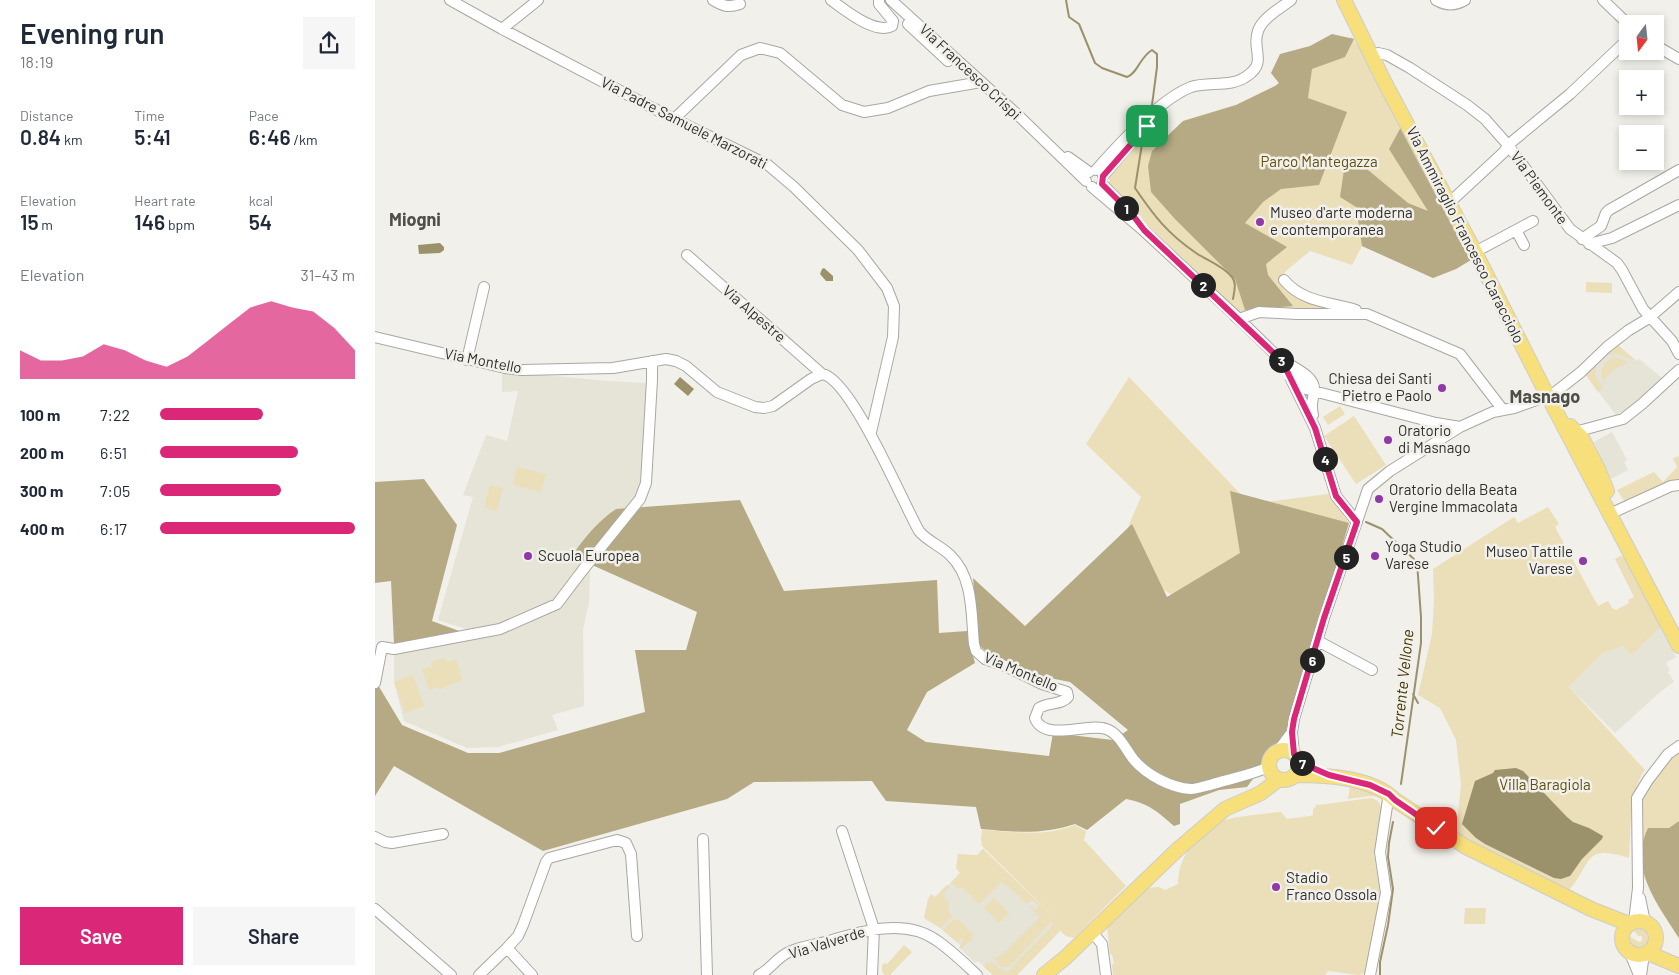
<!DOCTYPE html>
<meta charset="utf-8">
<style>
:root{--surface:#fff;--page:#f6f6f7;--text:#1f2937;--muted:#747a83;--accent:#db2777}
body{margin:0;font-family:Barlow,sans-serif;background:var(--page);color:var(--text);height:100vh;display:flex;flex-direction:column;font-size:19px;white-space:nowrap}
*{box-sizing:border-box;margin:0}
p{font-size:16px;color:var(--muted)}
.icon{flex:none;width:28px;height:28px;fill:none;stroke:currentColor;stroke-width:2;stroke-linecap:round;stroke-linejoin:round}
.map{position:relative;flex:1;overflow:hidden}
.panel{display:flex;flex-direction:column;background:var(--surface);width:375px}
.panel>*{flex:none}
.needle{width:32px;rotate:195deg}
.fabs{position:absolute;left:1244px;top:15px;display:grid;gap:10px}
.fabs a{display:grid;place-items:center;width:45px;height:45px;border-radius:0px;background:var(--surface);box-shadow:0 2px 8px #0003;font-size:25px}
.pin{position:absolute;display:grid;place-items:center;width:42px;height:42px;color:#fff;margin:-21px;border-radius:10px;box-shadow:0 2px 8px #0006}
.km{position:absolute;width:25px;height:25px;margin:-12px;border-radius:50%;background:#222;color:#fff;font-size:14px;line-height:25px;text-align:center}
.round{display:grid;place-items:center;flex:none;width:52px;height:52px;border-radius:0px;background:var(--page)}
.overview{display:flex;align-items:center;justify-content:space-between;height:85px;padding:0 20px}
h1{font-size:28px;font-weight:600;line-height:38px}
.figures{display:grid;grid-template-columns:repeat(3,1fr);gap:8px;height:85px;padding:5px 20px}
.figures div{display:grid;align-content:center}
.figures b{font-size:21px;font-weight:600}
.figures small{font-size:14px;font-weight:400}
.figures p{font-size:14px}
.chart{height:140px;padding:10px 20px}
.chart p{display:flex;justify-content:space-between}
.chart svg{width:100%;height:90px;margin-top:5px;fill:var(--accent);opacity:.7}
.cta{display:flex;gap:10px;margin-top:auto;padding:10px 20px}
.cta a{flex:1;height:58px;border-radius:0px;background:var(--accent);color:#fff;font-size:20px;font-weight:600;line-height:58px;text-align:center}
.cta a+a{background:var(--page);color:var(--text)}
ul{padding:0 20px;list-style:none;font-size:16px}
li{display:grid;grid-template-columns:80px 60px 1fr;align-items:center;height:38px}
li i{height:12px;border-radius:6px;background:var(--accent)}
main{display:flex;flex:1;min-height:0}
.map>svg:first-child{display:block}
</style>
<main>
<section class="panel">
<div class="overview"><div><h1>Evening run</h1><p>18:19</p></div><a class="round"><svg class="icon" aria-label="share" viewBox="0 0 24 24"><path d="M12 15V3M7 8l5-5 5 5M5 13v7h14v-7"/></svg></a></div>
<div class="figures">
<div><p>Distance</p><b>0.84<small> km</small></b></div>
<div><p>Time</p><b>5:41</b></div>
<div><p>Pace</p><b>6:46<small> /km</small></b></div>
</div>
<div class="figures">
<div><p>Elevation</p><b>15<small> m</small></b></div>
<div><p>Heart rate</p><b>146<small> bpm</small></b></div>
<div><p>kcal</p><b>54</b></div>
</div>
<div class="chart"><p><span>Elevation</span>31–43 m</p>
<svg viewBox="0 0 160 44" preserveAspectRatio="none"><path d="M0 44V30L10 35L20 35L30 33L40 27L50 30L60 35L70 38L80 33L90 25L100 17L110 9L120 6L130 9L140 11L150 19L160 30V44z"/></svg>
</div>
<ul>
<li><b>100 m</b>7:22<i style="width:53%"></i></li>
<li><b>200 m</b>6:51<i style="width:71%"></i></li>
<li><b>300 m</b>7:05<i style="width:62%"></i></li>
<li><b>400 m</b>6:17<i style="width:100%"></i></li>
</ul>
<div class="cta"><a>Save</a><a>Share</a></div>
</section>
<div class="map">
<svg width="1304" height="975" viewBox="0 0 1304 975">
<rect width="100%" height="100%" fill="#f2f0ea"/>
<!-- built -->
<path fill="#e6e3d7" d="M1243,345L1261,361L1264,359L1287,378L1260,404L1241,415L1210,374Z
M127,371L232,381L271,383V450L269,487L215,568L214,603L208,629L209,706L177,715L183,730L123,747L92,748L29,721L19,682V649L97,631L63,620L98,497L88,495L111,435L132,441L143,391L127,392Z
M1237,432L1252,460L1249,462L1253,470L1236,479L1219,442Z
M1285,628L1301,657L1291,663L1295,670L1293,672L1299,682L1285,692L1240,733L1194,687L1227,654L1248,646L1256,655Z
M608,849L689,927L642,975H618L603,961L600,963L586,949L585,945L559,923L549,918L551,908Z"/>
<!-- green -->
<path fill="#eadfb8" d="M977,37L981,44L986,46L988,54L998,74L997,75L1097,256L1096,260L1081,269L1058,278L987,246L977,265L935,251L911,271L905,279L906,281L979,312L898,309L863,312L781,235L746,196L735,187L734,180L735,175L773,130L784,143L808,121L861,105L900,86L904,83L896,73L908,58Z
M1211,282L1237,283V293L1211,292Z
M1243,345L1261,361L1243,354L1235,355L1233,353Z
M1241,357L1254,363C1243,366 1234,371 1229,382C1223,370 1229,360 1241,357Z
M1222,363L1220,375L1228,388L1223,392L1210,374Z
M754,377L875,504L953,494L974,523L909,737L803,599L780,584L746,543L766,497L711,444Z
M965,406L970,414L953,425L948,417Z
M979,416L1011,465L981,484L949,436Z
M1304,456V481L1251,504L1242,490L1279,472L1288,482L1302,467L1298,458Z
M142,467L171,474L166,492L138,485Z
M115,485L128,488L122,511L109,507Z
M1173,507L1184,524L1180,527L1223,606L1233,601L1237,608L1241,610L1254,603L1253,600L1259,597L1240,559L1245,556L1250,557L1286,627L1256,655L1248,646L1227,654L1194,687L1270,770C1254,790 1256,833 1254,858C1206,843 1218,865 1193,891L1081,835L1086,784L1081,740L1065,708L1043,695L1057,634L1059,599L1058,569L1139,517L1143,523Z
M70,658L72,662L81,659L87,680L65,689L64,687L54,690L47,669L57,666L56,662Z
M38,675L49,706L30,713L19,682Z
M1304,750V939L1282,904L1267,872L1266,802L1271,788L1295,757Z
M975,787L995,790L1007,797L994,796L973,799Z
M996,798C1003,800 1005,803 1007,809L999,854L1006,899L990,973L984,975L953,971L950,975H738L737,964H739L737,954H735L732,926L771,888L784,887L790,890L803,884C803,857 821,834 845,822C853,817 891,814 903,812H906L912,819L935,816L938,815V810L942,804L944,805Z
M700,825L711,831L709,840L751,886L699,938L691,936L686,932L687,929L642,975H618L608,966L613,962L617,963L630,972H632L679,924L676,922L634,967H626L617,957L618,956L621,959L628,952L629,953L665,917L654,906L655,905L660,910L664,906L657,899L652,904L632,885L630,886L626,882L604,904L587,887L585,889L576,883L585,873L581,868L583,854L602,855L608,849L689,927L607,846L606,839L607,830H609C643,832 668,837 700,825Z
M572,885L574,887L567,895L574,903L573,910L577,917L565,928L549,918L553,899L556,894L560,897Z
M619,898L634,913L624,923L609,908Z
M1090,908H1111L1110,924H1089Z
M578,920H584L598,935L597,939L586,949L584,948L588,940L586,938L582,942L569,931V929Z
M1265,928L1271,930L1275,938L1272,946L1264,949L1258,946L1254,936L1264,942L1267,941V936H1263L1258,930Z
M529,945L537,952L515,975H510L507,972V966L509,963L512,964Z"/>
<!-- forest -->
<path fill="#b5aa84" d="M957,34L979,39L970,57L937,69L933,98L972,112L944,185L906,189L888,202L870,223L912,247L891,264L893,275L918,306L870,310L860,279L800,219L776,192L773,166L777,151L808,121L861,105L900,86L904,83L896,73L905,54L935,46Z
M1026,127L1097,256L1096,260L1081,269L1058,278L987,246L981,207L965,197L971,156L987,165L1033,203L1053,211L1014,149Z
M49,479L82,525L57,621L87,632L19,644L16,581L0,583V482Z
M855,491L974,523L909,737L872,787L844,790L805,804V824L799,826C783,812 773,803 751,799L712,830L700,824C667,835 640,832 606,829L601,807L511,801L497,781L379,782L352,799L168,851L19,766L0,796V680L27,725L93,753H124L270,712L260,650H311L322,612L197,556C209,538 223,521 241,509L365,500L409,591L562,580L564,633L592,631L600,663L552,692L532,730L551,742L674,756L678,733L738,740L753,730L695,682L644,672L616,656L604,645L598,578L650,626L757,524L792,597L865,553Z
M1304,821V938C1283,905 1253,868 1273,828H1294Z"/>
<!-- water -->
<path fill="#9b916b" d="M65,243L69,247V250L65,253L44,254L43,245Z
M449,268L458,276V281H451L445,274L447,269Z
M305,377L319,389L313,396L299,384Z
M1141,768L1148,771L1192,817L1198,822L1214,828L1228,836L1227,839L1207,859L1195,876L1186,879L1179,878L1110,844L1101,838L1087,824L1100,781L1118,773L1120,770Z"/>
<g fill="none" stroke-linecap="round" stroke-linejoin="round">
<!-- stream -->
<path stroke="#9b916b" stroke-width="2" d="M691,0L694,17L704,24L720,63L727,68L752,77C763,73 764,58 777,50L782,54V67L777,105
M767,144L760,188C779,216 793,234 821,253C833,261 847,265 857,277C862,283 859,292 858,299
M856,319L864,326
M991,522L1007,529L1042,562L1046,617V643L1026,784
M1038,694L1043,703
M1005,975V962L1013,925L1018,889L1013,857L1014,843L1018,822"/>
<defs>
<path id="minor" d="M75,0L127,29L299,119L393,165L419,187L483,250L512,288L519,306L518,337L496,432
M338,0C348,6 353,8 365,4
M456,0C470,10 500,35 517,26L518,21L504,4V0
M516,0L645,117L711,181
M1061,0C1071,6 1080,6 1090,0
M1228,0L1253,24
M537,19L533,24L573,61
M127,29L163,0
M1280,45L1304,59
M996,55L1003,53L1012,55L1035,68L1092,105L1110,119L1133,145L1195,229L1242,263L1247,270L1268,309L1297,341L1304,354
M299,119L366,55L385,48L405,53L467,105L489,112L513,108L554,91L606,82
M693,157L714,172
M721,170C743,145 785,99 816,87C834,81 856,88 872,76C893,62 876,49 883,31C887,18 906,8 916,0
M728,176L765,132
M727,184L758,216
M717,187L769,231L864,319L907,361L931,389L1061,423L1085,427
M1074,203L1129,152L1133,145L1195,94L1252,40
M1141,230L1149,245
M1207,239L1226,226L1231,213L1234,210L1304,170
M1214,244L1237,238L1304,205
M1100,252L1158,221
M312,255L447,374C476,378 528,503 544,531C552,541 566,546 575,555C599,578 596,614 599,644L601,651L610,659L630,666L667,684L692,692L693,697C687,705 673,702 664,708L660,718C669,743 714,722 731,729C744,733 751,750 759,760C772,775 796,788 816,789C822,789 829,786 835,785C855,779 875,775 894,767
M909,280C927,302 955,302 981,310
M864,319L884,312L922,314H992L1085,354L1128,410
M0,337L130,368L147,370L238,368L291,359L301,361L311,366L342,392L380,407L389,408L398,406L436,379L447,374
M92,360L109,287
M912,363C922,369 941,378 939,391C938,403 935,402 938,415
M916,379L940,428L961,496L982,522
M1200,432L1248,419L1267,404L1304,370
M1239,512L1296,486L1304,485
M943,641L997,670
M0,683L7,647L19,649L125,629L182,604L207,571L265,499L271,483L277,380V361
M902,752L917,732
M919,754L917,732L919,719L949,618L993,489L1015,471L1085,427L1118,412L1139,408L1178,394L1206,372L1232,347L1254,330L1274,318L1304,292
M467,831L499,929L497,975
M0,837L10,842L17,843L68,834
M328,839L332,975
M1265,898L1270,922
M0,909L76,975
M1259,922L1263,888L1262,798L1273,780L1293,754L1304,746
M717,932L727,944L731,975
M132,948L143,936L148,925L171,862L174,858L242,840L251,843L256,854L262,936
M1254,951L1264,975
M104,975L132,948L157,975
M384,975C395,970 402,957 414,952C427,946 441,945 454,941C487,931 530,918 561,940C576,950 589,963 602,975
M995,975L1011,893L1005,852L1014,793
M1266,975L1269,954"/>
<path id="major" d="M969,0L1009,81L1100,252L1166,383L1304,646
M1195,426L1207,438L1223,469L1232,491
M894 765a15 15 0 1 1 30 0a15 15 0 1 1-30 0Z
M920,775C951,775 997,777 1020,800L1091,847L1216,909L1254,924
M1247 938a17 17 0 1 1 34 0a17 17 0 1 1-34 0Z
M1273,953L1304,966
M669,975L690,958L802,850L850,809L886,793L904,779"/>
</defs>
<!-- minor casing -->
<use href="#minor" stroke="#a9a7a2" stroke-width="12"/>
<!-- major casing -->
<use href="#major" stroke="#cdcdcc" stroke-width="16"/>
<!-- minor -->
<use href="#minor" stroke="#fff" stroke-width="10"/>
<!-- major -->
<use href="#major" stroke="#f7df7b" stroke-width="14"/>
</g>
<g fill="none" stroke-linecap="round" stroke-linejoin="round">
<defs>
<path id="route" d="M772,126L728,176L727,184L757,214L769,230L907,361L940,428L961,496L982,522L949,618L919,719L917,732L919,754L924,762L954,775L995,785L1014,794L1020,800L1061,828"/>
</defs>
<!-- route casing -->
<use href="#route" stroke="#fff" stroke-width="10"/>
<!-- route -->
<use href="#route" stroke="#db2777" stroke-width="6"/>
</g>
<!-- markers -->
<g fill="#8f39a6" stroke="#f2f0ea" stroke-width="2">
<circle cx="885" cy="222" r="5"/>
<circle cx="1067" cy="388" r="5"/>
<circle cx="1013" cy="440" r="5"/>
<circle cx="1004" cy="499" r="5"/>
<circle cx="153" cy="556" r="5"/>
<circle cx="1000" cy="556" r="5"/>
<circle cx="1208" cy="561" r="5"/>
<circle cx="901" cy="887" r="5"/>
</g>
<g text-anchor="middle" stroke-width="5" stroke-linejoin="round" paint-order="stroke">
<!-- street labels -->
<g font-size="15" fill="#2f2e2c" stroke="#f2f0ea">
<text transform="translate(595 72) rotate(43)" y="5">Via Francesco Crispi</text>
<text transform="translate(309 123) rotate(27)" y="5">Via Padre Samuele Marzorati</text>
<text transform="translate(1164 188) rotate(54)" y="5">Via Piemonte</text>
<text transform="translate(1090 235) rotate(63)" y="5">Via Ammiraglio Francesco Caracciolo</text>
<text transform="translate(379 314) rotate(41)" y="5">Via Alpestre</text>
<text transform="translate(108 361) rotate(11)" y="5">Via Montello</text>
<text transform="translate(646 672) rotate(23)" y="5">Via Montello</text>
<text transform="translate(452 943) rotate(-17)" y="5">Via Valverde</text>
</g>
<!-- park labels -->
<g font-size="15" fill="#61500d" stroke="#f2f0ea">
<text x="944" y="167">Parco Mantegazza</text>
<text x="1170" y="790">Villa Baragiola</text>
</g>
<!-- poi labels -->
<g font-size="15" fill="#2f2e2c" stroke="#f2f0ea" text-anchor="start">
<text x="895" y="218">Museo d'arte moderna<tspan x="895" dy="17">e contemporanea</tspan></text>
<text x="1057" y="384" text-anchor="end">Chiesa dei Santi<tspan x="1057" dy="17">Pietro e Paolo</tspan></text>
<text x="1023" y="436">Oratorio<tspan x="1023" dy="17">di Masnago</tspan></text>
<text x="1014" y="495">Oratorio della Beata<tspan x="1014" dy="17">Vergine Immacolata</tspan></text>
<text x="1010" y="552">Yoga Studio<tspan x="1010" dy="17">Varese</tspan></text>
<text x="1198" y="557" text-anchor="end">Museo Tattile<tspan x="1198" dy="17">Varese</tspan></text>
<text x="163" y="561">Scuola Europea</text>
<text x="911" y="883">Stadio<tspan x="911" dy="17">Franco Ossola</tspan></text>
</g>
<!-- water labels -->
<g font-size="16" font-style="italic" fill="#423502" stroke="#f2f0ea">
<text transform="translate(1027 684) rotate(-84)" y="6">Torrente Vellone</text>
</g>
<!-- quarter labels -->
<g font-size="18" font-weight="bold" fill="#504e4a" stroke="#f2f0ea">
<text x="40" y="226">Miogni</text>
<text x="1170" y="403">Masnago</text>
</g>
</g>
</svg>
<div class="fabs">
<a><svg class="needle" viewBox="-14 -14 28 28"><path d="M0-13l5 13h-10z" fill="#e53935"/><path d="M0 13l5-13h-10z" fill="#747a83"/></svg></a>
<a>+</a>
<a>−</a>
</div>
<div class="pin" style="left:772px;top:126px;background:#1e9e55"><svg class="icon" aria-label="arrive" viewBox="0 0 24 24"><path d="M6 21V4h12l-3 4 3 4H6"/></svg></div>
<div class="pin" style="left:1061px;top:828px;background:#d93025"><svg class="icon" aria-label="check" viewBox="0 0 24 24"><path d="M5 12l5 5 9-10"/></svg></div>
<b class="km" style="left:751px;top:208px">1</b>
<b class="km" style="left:828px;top:285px">2</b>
<b class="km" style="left:906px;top:360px">3</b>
<b class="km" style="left:950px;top:459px">4</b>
<b class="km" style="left:971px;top:557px">5</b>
<b class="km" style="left:937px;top:660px">6</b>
<b class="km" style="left:927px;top:763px">7</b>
</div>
</main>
